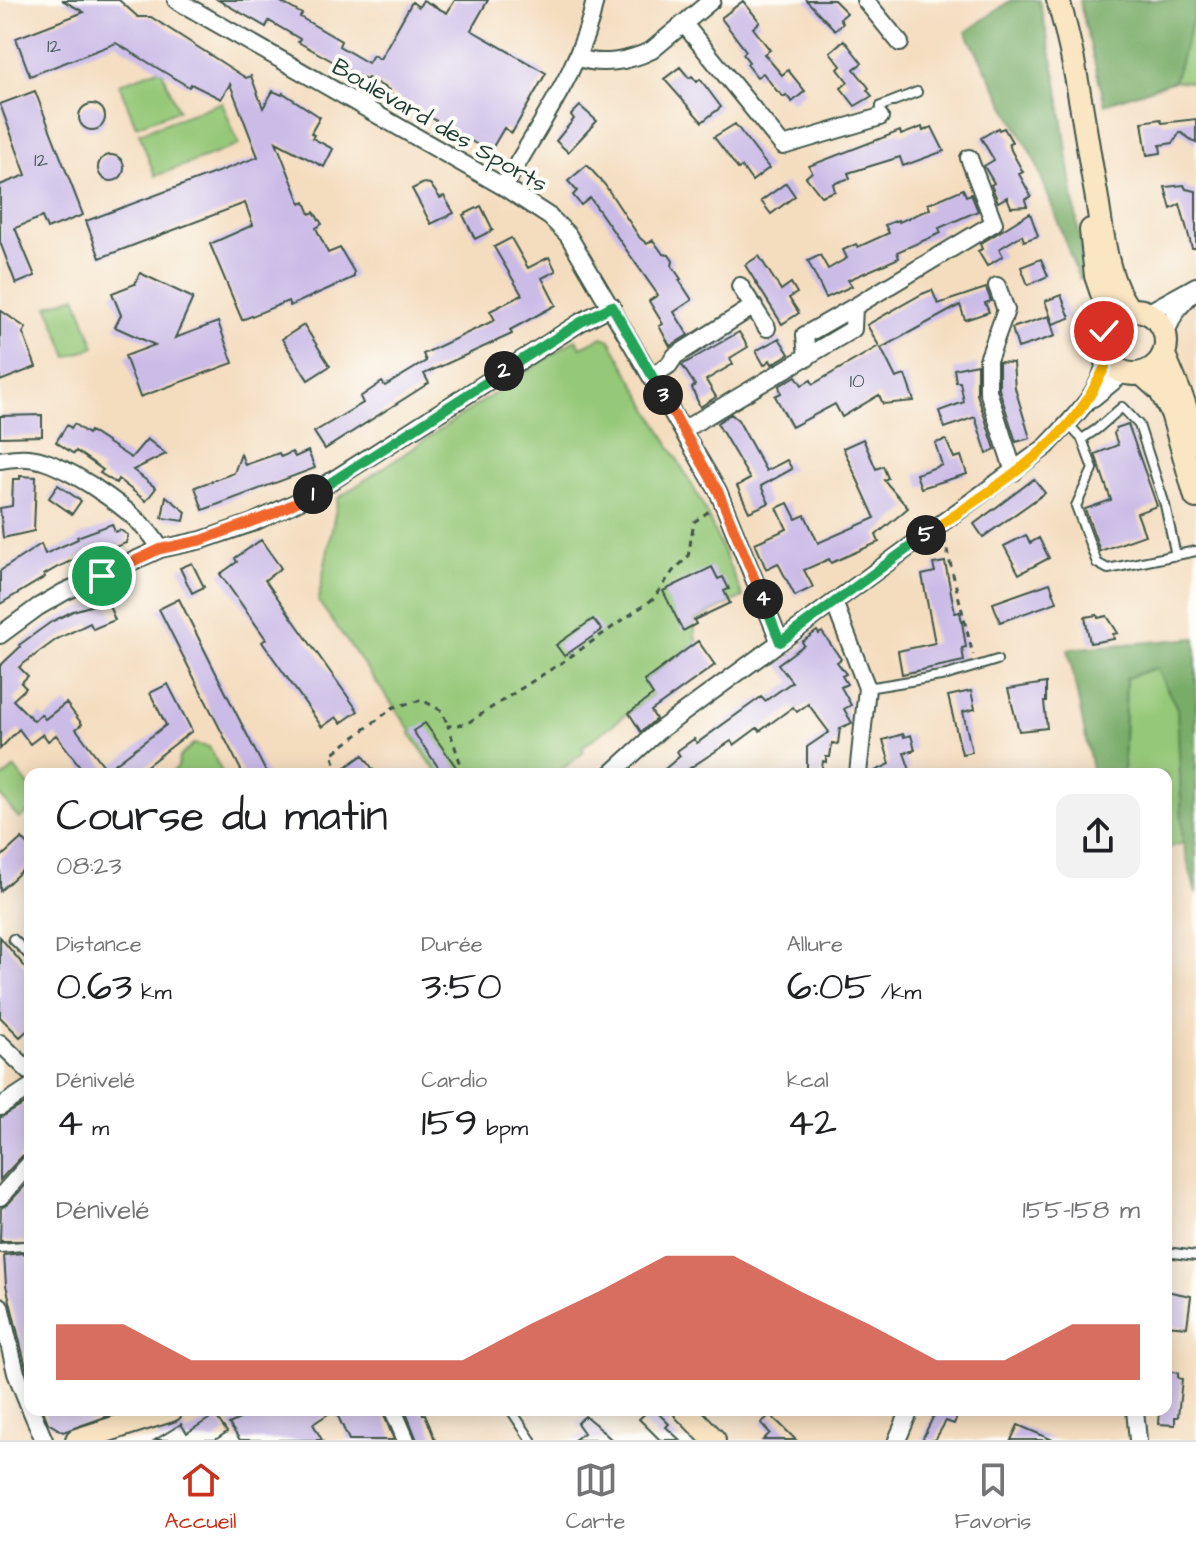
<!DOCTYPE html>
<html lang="fr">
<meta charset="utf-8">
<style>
:root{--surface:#fff;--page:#f2f2f2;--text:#202124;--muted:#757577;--line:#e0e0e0;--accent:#c8321e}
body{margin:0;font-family:"Architects Daughter",sans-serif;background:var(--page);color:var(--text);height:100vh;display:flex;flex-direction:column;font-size:30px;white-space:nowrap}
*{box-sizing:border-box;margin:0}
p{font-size:26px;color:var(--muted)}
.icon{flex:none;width:44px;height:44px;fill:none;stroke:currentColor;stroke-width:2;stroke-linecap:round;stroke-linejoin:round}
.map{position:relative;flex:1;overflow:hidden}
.drawer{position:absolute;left:24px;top:768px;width:1148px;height:648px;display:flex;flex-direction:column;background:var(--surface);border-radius:16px;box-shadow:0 4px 20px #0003}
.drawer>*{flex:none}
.pin{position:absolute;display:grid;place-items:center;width:68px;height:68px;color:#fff;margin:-34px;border:4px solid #fff;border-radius:50%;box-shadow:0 2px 8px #0007}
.km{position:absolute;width:40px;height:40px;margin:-20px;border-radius:50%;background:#222;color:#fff;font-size:22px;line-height:40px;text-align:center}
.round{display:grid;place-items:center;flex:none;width:84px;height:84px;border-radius:16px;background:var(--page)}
.summary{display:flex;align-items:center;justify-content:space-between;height:136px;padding:0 32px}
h1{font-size:44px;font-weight:600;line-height:60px}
.stats{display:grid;grid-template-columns:repeat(3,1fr);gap:12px;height:136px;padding:8px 32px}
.stats div{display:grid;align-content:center}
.stats b{font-size:40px;font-weight:600}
.stats small{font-size:22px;font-weight:400}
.stats p{font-size:22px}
.chart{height:224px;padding:16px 32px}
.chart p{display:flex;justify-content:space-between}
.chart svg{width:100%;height:144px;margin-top:8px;fill:var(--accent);opacity:.7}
.menu{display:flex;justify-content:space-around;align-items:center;height:112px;border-top:2px solid var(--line);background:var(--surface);font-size:22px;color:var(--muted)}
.menu a{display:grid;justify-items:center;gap:4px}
.menu .selected{color:var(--accent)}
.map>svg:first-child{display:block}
</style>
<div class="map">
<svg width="1196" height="1440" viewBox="0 0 1196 1440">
<rect width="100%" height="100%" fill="#fdfcf7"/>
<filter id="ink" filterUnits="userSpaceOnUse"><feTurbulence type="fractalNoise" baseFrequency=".0125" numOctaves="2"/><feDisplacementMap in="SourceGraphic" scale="16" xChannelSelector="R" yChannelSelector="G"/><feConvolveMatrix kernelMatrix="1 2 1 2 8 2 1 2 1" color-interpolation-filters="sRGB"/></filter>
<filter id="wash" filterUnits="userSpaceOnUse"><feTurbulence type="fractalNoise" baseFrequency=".006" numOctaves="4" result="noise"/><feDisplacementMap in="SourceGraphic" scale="32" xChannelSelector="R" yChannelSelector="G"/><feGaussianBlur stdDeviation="1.8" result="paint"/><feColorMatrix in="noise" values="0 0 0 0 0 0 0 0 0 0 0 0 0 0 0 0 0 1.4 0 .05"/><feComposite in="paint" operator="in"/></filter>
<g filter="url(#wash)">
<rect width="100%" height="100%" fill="#f4ddbf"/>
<!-- green -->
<path fill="#95c878" stroke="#5a8256" stroke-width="2" d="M1196,9V82L1174,81Z
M161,68L178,110L136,126L119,84Z
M222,102L239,145L155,176L139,133Z
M76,296L95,347L68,357L48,306Z
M602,337L610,340L702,503L743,597L695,620V637L698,641L644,681L653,695L582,747L584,752L556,774H438L410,733L412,732L318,601L338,498L576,339L581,347Z
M1156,667L1177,708L1183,843L1166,848V774H1123L1126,678Z
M193,744L209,747L223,774H169L178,767L179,758Z
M15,768L30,787V811L19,819L0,795V780Z"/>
<!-- forest -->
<path fill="#78ac68" stroke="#4c744e" stroke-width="2" d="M1011,0H1039L1057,81L1085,278L1079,279L1036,163L966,32Z
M1079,0H1196V9L1174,81L1105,104Z
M1196,638V894L1183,843L1177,708L1156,668L1126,678L1123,774H1093L1068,649Z"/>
<g id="blocks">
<!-- building -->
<path fill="#cabbe7" d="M62,0H119L138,17H151L246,78L251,76L263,108L273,91L282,95L283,93L320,117L311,133L314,135L312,138L333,149L324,167L276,142L301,204L305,202L310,214L314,212L322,224L316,228L328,253L340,248L354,272V277L290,306L288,301L242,320L210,244L253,225L245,203L100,258L86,221L258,157L230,84L221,99L191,84L189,87L116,43L30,76L16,38L84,12Z
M218,0H277L302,14L300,17L341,41L339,46L368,63L373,55L380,59L412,2L419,7L423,0L447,13L455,0H488L471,30L546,73L512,133L504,128L490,152L387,92L389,90L368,78L366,80L298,42L300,39L269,21L266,27Z
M806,0H834L847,13L840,19L843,23L835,30Z
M743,1L760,22L753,28L770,50L764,54L782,75L788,70L805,91L792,102L786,95L784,97L777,91L763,73L757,77L747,64L749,62L743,54L746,51L721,18Z
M844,40L862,63L854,69L869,88L867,90L872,96L855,106L841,88L848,82L838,69L841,66L830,52Z
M680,67L689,78L692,76L697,82L700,79L721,107L702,122L664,79Z
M35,91L83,215L47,229L42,217L15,228L35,276L16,284L0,242V185L26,175L0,104Z
M79 117a13 13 0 1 1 26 0a13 13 0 1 1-26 0Z
M580,106L597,121L568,152L556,141L574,119L571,115Z
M1160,119L1162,123L1196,119V143L1180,132L1173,143L1160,145L1161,153L1147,155L1142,122Z
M735,124L769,168L752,181L742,167L738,169L714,137Z
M922,127L923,131L932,127L944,151L903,166L900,157L848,173L850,178L833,184L835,191L821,196L806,177L812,172L809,166L900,131L901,135Z
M998,128L999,130L1004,128L1012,142L1009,143L1011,150L1023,172L1019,174L1031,196L1025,200L1027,206L1011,207L1007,197L998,202L991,185L994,183L984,166L994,160L981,138Z
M98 168a13 13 0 1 1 26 0a13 13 0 1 1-26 0Z
M587,165L605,185L640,238L647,244L653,240L663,254L669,255L673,261L672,266L681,279L679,280L692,300L674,312L688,335L670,346L659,326L663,324L649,301L658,295L590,198L581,205L573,195L577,191L568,181Z
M424,183L430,184L440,198L444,196L454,213L431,224L412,189Z
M786,183L795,196L771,214L761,201Z
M1184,185L1186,189L1196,191V248H1192L1180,204L1171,209L1165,187Z
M963,189L966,196L971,194L978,211L939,228L941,233L897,252L899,258L848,280L852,286L826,298L808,261L820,255L828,269L847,258L843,250L856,244L858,247L889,233L885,225L898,220L899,222L930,209L928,204Z
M481,206L493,230L475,239L463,215Z
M1030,213L1038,236L1024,241L1022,235L999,249L1003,256L987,266L978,251L982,249L980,244Z
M511,238L528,268L549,257L556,271L542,278L556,305L510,330L512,334L424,374L429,383L325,449L314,432L363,403L360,397L382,382L385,386L426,361L423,354L495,320L490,311L522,295L494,247Z
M759,256L781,290L791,283L797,293L789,298L799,313L782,324L745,265Z
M1041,259L1048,276L1028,285L1021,267Z
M140,273L193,298L175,338L218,322L233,363L140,397L125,356L155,345L115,327L121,315L112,293L135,284Z
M986,288L991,301L985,303L989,312L965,320L960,305L881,348L896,378L905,375L914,401L883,404L879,395L842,417L835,404L792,427L775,396L781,393L779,386L796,376L802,385L811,380L813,384L879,346L867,325L922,294L932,290L938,304Z
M1061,295L1070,318L1053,324L1045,301Z
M0,310L26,328L23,333L36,367L0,381Z
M1049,316L1055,336L1018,348L1012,328Z
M304,325L330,366L308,380L282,339Z
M739,332L748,347L730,358L733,364L706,380L716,397L700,407L692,388L695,385L682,365Z
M779,338L789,354L772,364L770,360L764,365L756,351Z
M999,362L1013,363L1015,388L1030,438L1016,442L999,389Z
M977,364V394L995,449L987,454L975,417L945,428L939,411L964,402L960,382H956L954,369Z
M731,414L738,420L766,471L787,460L792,469L761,486L769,503L749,512L737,486L750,479L717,423Z
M42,415V436L0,437V416Z
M74,424L88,434L90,431L131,458L147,439L166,454L133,470L156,488L146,501L118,479L116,483L100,473L103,470L76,451L74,454L56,442L67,425L71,428Z
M1128,424L1157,506L1137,513L1145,535L1100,551L1085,509L1111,500L1095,454L1118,445L1114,434L1116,428Z
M863,439L876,469L883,466L888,478L884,480L908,508L876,535L879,542L831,563L829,559L804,570L813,587L795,596L778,563L766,569L755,543L787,529L777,508L788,503L796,519L805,515L818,543L875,518L843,448Z
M946,440L954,458L961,456L967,474L921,488L916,474L942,465L935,443Z
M308,451L315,468L203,510L195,487L234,473L241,454L245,465L279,453L281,457L292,452L295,457Z
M20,476L36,477L34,531L3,538L0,508L12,506L13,479H20Z
M1034,479L1045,493L983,537L974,524Z
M58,485L81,501L72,514L49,498Z
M166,496L186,512L184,521L162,518Z
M112,524L115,532L120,530L128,535L126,543L85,558L84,555L56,568L44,575L45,577L0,604V571L41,544L45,554L78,539L77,537Z
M1026,535L1030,543L1039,538L1049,558L1019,574L1004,546Z
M261,540L281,568L265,580L358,711L341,723L336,717L322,727L262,642L266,639L220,574L237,562L235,558Z
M945,562L955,613L960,612L962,622L966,647L962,648L964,661L902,674L898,651L935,643L922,575L935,572L933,564Z
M192,563L204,587L192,593L180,568Z
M712,567L718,579L723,577L729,589L724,591L730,603L694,620L696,624L683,631L663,591Z
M1050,583L1057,602L1000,622L993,603Z
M179,599L234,709L267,774H243L159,609Z
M107,601L115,620L93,629L90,623L57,639L19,667L28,676L21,683L26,688L13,700L34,721L41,714L45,719L66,703L82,724L76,729L107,770L166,725L150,693L168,684L192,731L136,774H86L56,735L48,741L43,734L30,744L19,729L0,749V666L20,647L19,645L51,622L73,611Z
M1097,615L1098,618L1107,616L1118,633L1113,634L1114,639L1090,643L1085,617Z
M593,619L602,630L564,656L556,645Z
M817,631L819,634L822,632L841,659L837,662L846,674L842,676L847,684L841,687L851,705L844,709L852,723L840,728L838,744L832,743L830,757H826V762L823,761L821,774H807V747L829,732L808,704L797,712L793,707L760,731L757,728L734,745L731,741L681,774H659L680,756L677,751L694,739L697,743L761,697L765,701L792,682L778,664L804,645L802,642Z
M698,641L715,665L651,711L656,719L641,732L629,713L653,695L644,681Z
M1046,683V702H1044L1047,728L1019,731L1008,689Z
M971,691L975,709L963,712L972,752L962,754L948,696Z
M425,723L461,774H443L413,731Z
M903,734L904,737L911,735L915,750L904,753L910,770L906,772V774H869L890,764L883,740Z
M363,755L376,774H351L346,767Z
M22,838L30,847V863L0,891V858Z
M0,937L30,973V1028L20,1037L0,1017Z
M25,1104L30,1111V1152L22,1156L0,1180V1118Z
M30,1180V1241H0L1,1208L8,1204Z
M22,1253L30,1255V1371H27L6,1285L4,1255Z
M1166,1291L1191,1296L1187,1327L1166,1325Z
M1166,1371L1178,1373V1378L1182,1379L1178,1417H1175V1425L1159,1424L1160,1410H1166Z
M43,1410H122V1411L63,1432L48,1423Z
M258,1410H334L313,1424L322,1440H240L229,1424Z
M335,1410H382L394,1440H349Z
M405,1410H422L423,1415L425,1414L435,1440H417Z
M649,1410H655L669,1424L666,1427L680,1440H660L639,1419Z
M922,1410H960L954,1424L946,1421L935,1440H922L934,1415Z
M215,1415L227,1432L215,1440H155L181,1424L187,1433Z
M770,1415L779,1423L796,1440H763L770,1433L761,1423Z
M585,1416L595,1424L612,1440H574L584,1433L577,1423Z
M1018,1425L1053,1440H1011Z"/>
</g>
</g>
<g filter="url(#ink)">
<use href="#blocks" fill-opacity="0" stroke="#3f5549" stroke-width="2"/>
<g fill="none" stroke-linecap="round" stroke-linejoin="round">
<defs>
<path id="lane" d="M880,117L881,106L917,92
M1068,424L1082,439L1093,469L1076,506L1097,563L1108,569L1196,551
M1082,439L1097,429L1122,407L1139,425L1165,505L1176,556
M867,688L947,675L997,660
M13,939L30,956
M0,1248L23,1246L30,1248
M1166,1252L1196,1256
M511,1410L531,1440"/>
<path id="street" d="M176,0L504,187L550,217L568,235L718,491L780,642
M865,0L900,43
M684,24L783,146L880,117
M577,57C600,67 630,61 652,50L712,0
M504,187C537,127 582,68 595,0
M740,286L767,328
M997,286L1006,310L988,360V391L1014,472
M1147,313L1196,286
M1165,334L1176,311L1193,292
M807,358L805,335L854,307
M652,376L669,365L675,356L754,306
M1093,398L1125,372
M683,430L853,329L854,307L994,223L969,158
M0,460C15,458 28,456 43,461C76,471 146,518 160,549
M834,602L867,688L858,774
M0,635L38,607L64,592L160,549L202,540L252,523L305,498L581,322L612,306
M611,774L657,732L1047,446C1070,420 1102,394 1106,357
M0,1043L30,1072
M0,1107L29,1088
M0,1197L30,1163
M0,1306L16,1373L30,1408
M31,1410L44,1440
M393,1410L406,1440
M1135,1410L1138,1440
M897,1440L910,1410"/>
<path id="secondary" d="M1058,0C1077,63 1084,129 1096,193C1102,228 1106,283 1130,310
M1091,230L1096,276L1111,320
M1102 342a32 32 0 1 1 64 0a32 32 0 1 1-64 0Z
M1164,355L1184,403L1196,442
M1141,373L1160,390L1172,413L1196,497
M685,1410L714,1440
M77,1440L171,1410"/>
</defs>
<!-- lane casing -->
<use href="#lane" stroke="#3f5549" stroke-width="12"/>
<!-- street casing -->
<use href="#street" stroke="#3f5549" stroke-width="20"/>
<!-- secondary casing -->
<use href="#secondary" stroke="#3f5549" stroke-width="26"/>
<!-- path -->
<path stroke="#3f5549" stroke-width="3" stroke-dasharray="6 6" stroke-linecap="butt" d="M944,538L973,655
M339,774L332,754L394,707L422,700L442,711L448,726
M464,774L448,726L466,724L564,661L653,599L673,571L688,557L694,522L709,511"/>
<!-- lane -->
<use href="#lane" stroke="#fff" stroke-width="8"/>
<!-- street -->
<use href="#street" stroke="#fff" stroke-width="16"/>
<!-- secondary -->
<use href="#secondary" stroke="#fbe6c4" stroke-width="22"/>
</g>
</g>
<g fill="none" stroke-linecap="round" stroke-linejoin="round" filter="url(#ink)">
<defs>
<path id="split-1" d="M102,576L160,549L202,540L273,514L313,494"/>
<path id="split-2" d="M313,494L504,371"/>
<path id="split-3" d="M504,371L581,322L612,306L663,395"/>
<path id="split-4" d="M663,395L718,491L763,599"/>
<path id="split-5" d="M763,599L780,642L926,535"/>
<path id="split-6" d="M926,535C982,495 1063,449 1095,386"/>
<path id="split-7" d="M1095,386L1105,367L1104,331"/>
</defs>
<!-- split-1 casing -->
<use href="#split-1" stroke="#fff" stroke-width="16"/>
<!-- split-2 casing -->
<use href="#split-2" stroke="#fff" stroke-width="16"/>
<!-- split-3 casing -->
<use href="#split-3" stroke="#fff" stroke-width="16"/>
<!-- split-4 casing -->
<use href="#split-4" stroke="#fff" stroke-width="16"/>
<!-- split-5 casing -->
<use href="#split-5" stroke="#fff" stroke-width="16"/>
<!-- split-6 casing -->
<use href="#split-6" stroke="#fff" stroke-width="16"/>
<!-- split-7 casing -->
<use href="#split-7" stroke="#fff" stroke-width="16"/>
<!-- split-1 -->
<use href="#split-1" stroke="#f0652b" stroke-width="10"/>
<!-- split-2 -->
<use href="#split-2" stroke="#22a559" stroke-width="10"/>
<!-- split-3 -->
<use href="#split-3" stroke="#22a559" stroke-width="10"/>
<!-- split-4 -->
<use href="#split-4" stroke="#f0652b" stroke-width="10"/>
<!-- split-5 -->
<use href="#split-5" stroke="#22a559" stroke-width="10"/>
<!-- split-6 -->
<use href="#split-6" stroke="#f5b400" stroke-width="10"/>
<!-- split-7 -->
<use href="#split-7" stroke="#f5b400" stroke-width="10"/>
</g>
<g text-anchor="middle" stroke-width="8" stroke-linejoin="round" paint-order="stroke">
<!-- number labels -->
<g font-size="20" fill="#4a5c61">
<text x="54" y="52">12</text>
<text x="41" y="166">12</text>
<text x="857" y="387">10</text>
</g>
<!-- street labels -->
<g font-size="24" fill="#1f3d34" stroke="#fdfcf7">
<text transform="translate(440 125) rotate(30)" y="8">Boulevard des Sports</text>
</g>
</g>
</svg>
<div class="pin" style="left:102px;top:576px;background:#1e9e55"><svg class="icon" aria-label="arrive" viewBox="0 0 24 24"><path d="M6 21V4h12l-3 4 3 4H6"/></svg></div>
<div class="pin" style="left:1104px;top:331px;background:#d93025"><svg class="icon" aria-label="check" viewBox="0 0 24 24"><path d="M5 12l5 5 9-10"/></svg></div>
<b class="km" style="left:313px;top:494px">1</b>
<b class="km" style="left:504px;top:371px">2</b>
<b class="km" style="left:663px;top:395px">3</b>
<b class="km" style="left:763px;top:599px">4</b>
<b class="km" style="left:926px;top:535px">5</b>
<section class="drawer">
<div class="summary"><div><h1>Course du matin</h1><p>08:23</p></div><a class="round"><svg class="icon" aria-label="share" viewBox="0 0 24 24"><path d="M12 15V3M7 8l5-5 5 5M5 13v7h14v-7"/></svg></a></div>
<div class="stats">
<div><p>Distance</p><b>0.63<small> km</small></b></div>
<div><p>Durée</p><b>3:50</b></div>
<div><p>Allure</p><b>6:05<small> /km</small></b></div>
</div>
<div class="stats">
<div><p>Dénivelé</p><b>4<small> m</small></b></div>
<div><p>Cardio</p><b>159<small> bpm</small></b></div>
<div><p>kcal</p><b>42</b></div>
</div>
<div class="chart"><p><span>Dénivelé</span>155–158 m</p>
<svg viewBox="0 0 160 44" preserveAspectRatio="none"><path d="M0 44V27L10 27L20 38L30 38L40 38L50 38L60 38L70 27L80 17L90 6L100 6L110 17L120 27L130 38L140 38L150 27L160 27V44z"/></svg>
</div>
</section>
</div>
<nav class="menu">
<a class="selected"><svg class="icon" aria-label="home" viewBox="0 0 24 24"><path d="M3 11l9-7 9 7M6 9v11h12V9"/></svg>Accueil</a>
<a><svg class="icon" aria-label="map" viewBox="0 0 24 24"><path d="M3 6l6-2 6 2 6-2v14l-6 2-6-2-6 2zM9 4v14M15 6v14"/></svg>Carte</a>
<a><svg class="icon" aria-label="saved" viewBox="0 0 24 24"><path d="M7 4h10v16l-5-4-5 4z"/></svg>Favoris</a>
</nav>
